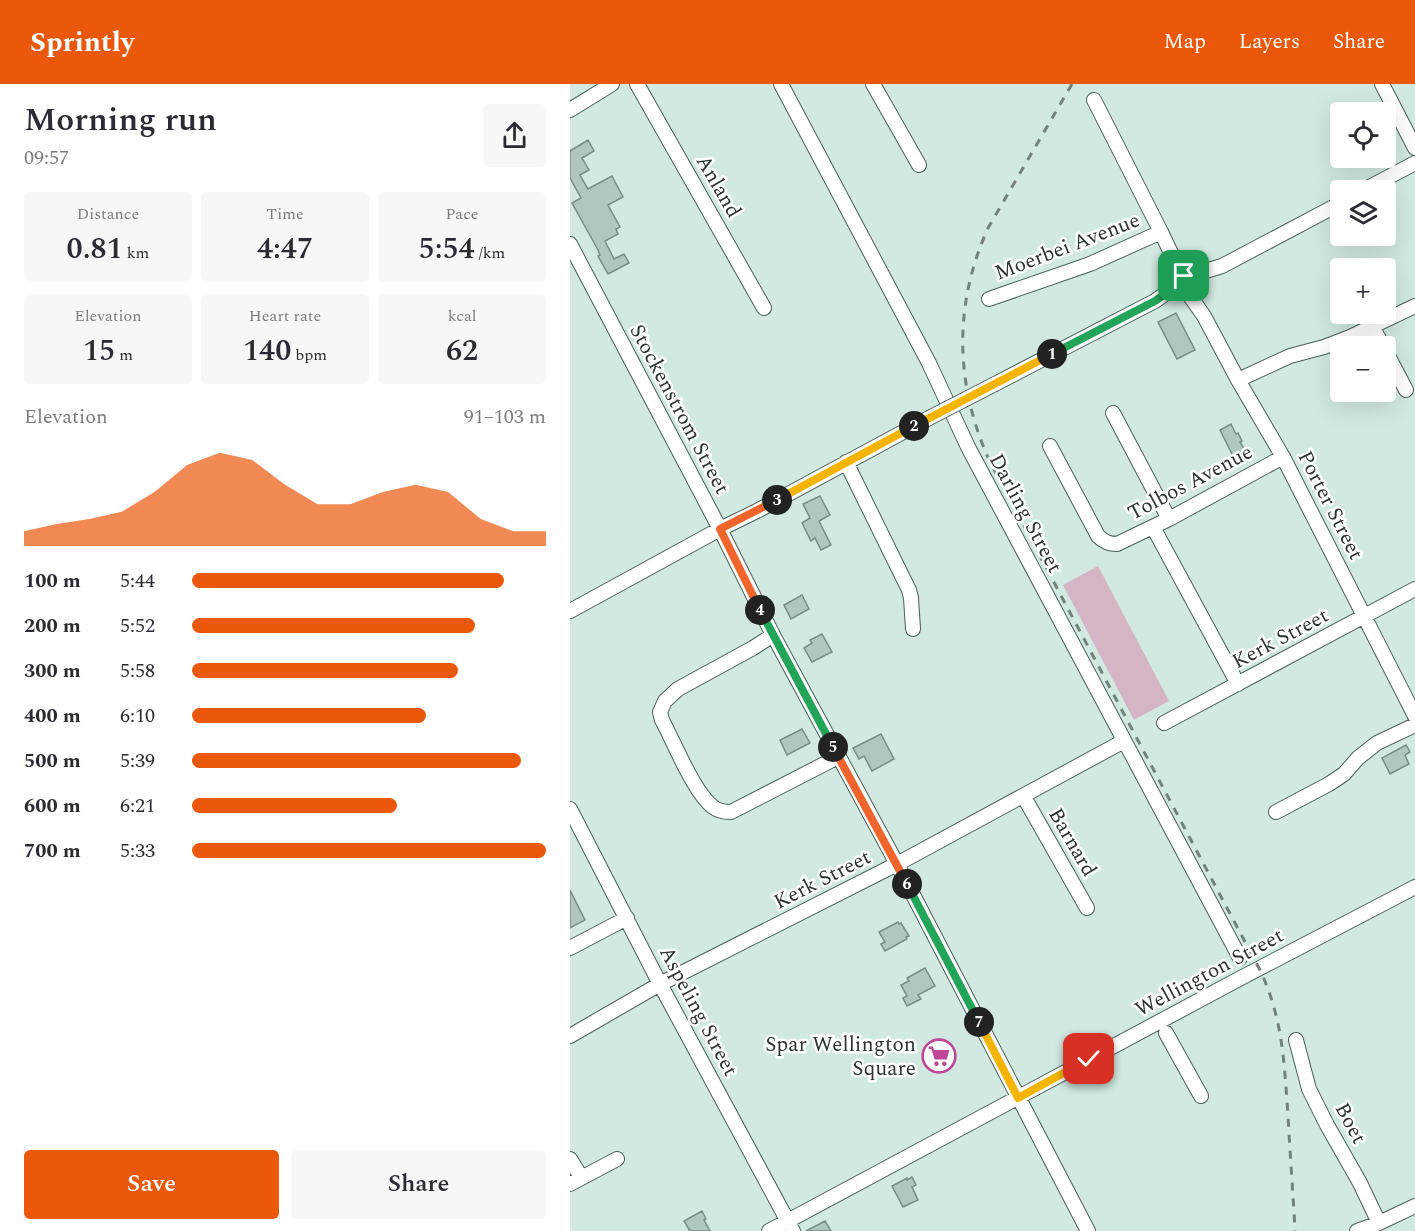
<!DOCTYPE html>
<meta charset="utf-8">
<style>
:root{--surface:#fff;--page:#f7f7f7;--text:#2b2b33;--muted:#7c7c81;--accent:#ea580c}
body{margin:0;font-family:Spectral,serif;background:var(--page);color:var(--text);height:100vh;display:flex;flex-direction:column;font-size:22px;white-space:nowrap}
*{box-sizing:border-box;margin:0}
p{font-size:20px;color:var(--muted)}
.icon{flex:none;width:33px;height:33px;fill:none;stroke:currentColor;stroke-width:2;stroke-linecap:round;stroke-linejoin:round}
.map{position:relative;flex:1;overflow:hidden}
.sheet{display:flex;flex-direction:column;background:var(--surface);width:570px}
.sheet>*{flex:none}
.tools{position:absolute;left:760px;top:18px;display:grid;gap:12px}
.tools a{display:grid;place-items:center;width:66px;height:66px;border-radius:6px;background:var(--surface);box-shadow:0 6px 24px #0002;font-size:30px}
.pin{position:absolute;display:grid;place-items:center;width:51px;height:51px;color:#fff;margin:-26px;border-radius:12px;box-shadow:0 3px 9px #0006}
.km{position:absolute;width:30px;height:30px;margin:-15px;border-radius:50%;background:#222;color:#fff;font-size:16px;line-height:30px;text-align:center}
.round{display:grid;place-items:center;flex:none;width:63px;height:63px;border-radius:6px;background:var(--page)}
.headline{display:flex;align-items:center;justify-content:space-between;height:102px;padding:0 24px}
h1{font-size:33px;font-weight:600;line-height:45px}
.stats{display:grid;grid-template-columns:repeat(3,1fr);gap:9px;height:102px;padding:6px 24px}
.stats div{display:grid;align-content:center;border-radius:6px;background:var(--page);text-align:center}
.stats b{font-size:30px;font-weight:600}
.stats small{font-size:16px;font-weight:400}
.stats p{font-size:16px}
.chart{height:168px;padding:12px 24px}
.chart p{display:flex;justify-content:space-between}
.chart svg{width:100%;height:108px;margin-top:6px;fill:var(--accent);opacity:.7}
.cta{display:flex;gap:12px;margin-top:auto;padding:12px 24px}
.cta a{flex:1;height:69px;border-radius:6px;background:var(--accent);color:#fff;font-size:24px;font-weight:600;line-height:69px;text-align:center}
.cta a+a{background:var(--page);color:var(--text)}
ul{padding:0 24px;list-style:none;font-size:20px}
li{display:grid;grid-template-columns:96px 72px 1fr;align-items:center;height:45px}
li i{height:15px;border-radius:8px;background:var(--accent)}
header{display:flex;align-items:center;gap:36px;box-sizing:border-box;height:84px;padding:0 30px;background:var(--accent);color:#fff}
header strong{font-size:28px}
nav{display:flex;gap:33px;margin-inline-start:auto;font-size:21px}
main{display:flex;flex:1;min-height:0}
.map>svg:first-child{display:block}
</style>
<header>
<strong>Sprintly</strong>
<nav><a>Map</a><a>Layers</a><a>Share</a></nav>
</header>
<main>
<section class="sheet">
<div class="headline"><div><h1>Morning run</h1><p>09:57</p></div><a class="round"><svg class="icon" aria-label="share" viewBox="0 0 24 24"><path d="M12 15V3M7 8l5-5 5 5M5 13v7h14v-7"/></svg></a></div>
<div class="stats">
<div><p>Distance</p><b>0.81<small> km</small></b></div>
<div><p>Time</p><b>4:47</b></div>
<div><p>Pace</p><b>5:54<small> /km</small></b></div>
</div>
<div class="stats">
<div><p>Elevation</p><b>15<small> m</small></b></div>
<div><p>Heart rate</p><b>140<small> bpm</small></b></div>
<div><p>kcal</p><b>62</b></div>
</div>
<div class="chart"><p><span>Elevation</span>91–103 m</p>
<svg viewBox="0 0 160 44" preserveAspectRatio="none"><path d="M0 44V38L10 35L20 33L30 30L40 22L50 11L60 6L70 9L80 19L90 27L100 27L110 22L120 19L130 22L140 33L150 38L160 38V44z"/></svg>
</div>
<ul>
<li><b>100 m</b>5:44<i style="width:88%"></i></li>
<li><b>200 m</b>5:52<i style="width:80%"></i></li>
<li><b>300 m</b>5:58<i style="width:75%"></i></li>
<li><b>400 m</b>6:10<i style="width:66%"></i></li>
<li><b>500 m</b>5:39<i style="width:93%"></i></li>
<li><b>600 m</b>6:21<i style="width:58%"></i></li>
<li><b>700 m</b>5:33<i style="width:100%"></i></li>
</ul>
<div class="cta"><a>Save</a><a>Share</a></div>
</section>
<div class="map">
<svg width="845" height="1147" viewBox="0 0 845 1147">
<rect width="100%" height="100%" fill="#d1e9e1"/>
<!-- green -->
<path fill="#d5b4c6" d="M528,482L599,617L564,636L493,501Z"/>
<!-- building -->
<path fill="#afc7c0" stroke="#768d86" stroke-width="1.5" d="M18,56L24,67L12,74L19,86L10,91L18,105L42,92L53,113L38,121L50,143L46,145L48,150L35,157L44,175L54,170L59,179L38,190L28,172L30,171L28,166L2,119L11,114L0,94V67Z
M606,229L625,266L607,275L588,238Z
M661,340L666,350L668,349L672,357L670,358L675,366L663,372L650,346Z
M250,412L260,431L249,437L261,461L251,466L245,454L241,457L232,439L240,434L233,420Z
M232,511L239,525L221,535L214,521Z
M252,550L262,568L242,578L234,564L242,559L240,556Z
M232,645L240,659L217,671L210,656Z
M311,650L324,675L302,687L294,672L289,675L283,664Z
M836,661L840,668L835,671L839,680L820,690L812,674Z
M0,806L15,836L0,844Z
M328,838L329,840L331,839L339,852L336,853L337,855L315,867L311,860L315,858L309,848Z
M355,884L365,902L348,911L351,915L337,922L333,914L337,912L331,901L339,897L337,894Z
M342,1093L346,1101L342,1103L348,1116L333,1123L322,1102L337,1094V1096Z
M132,1127L136,1135L134,1136L140,1147H120L114,1137Z
M255,1137L261,1147H236Z"/>
<g fill="none" stroke-linecap="round" stroke-linejoin="round">
<defs>
<path id="minor" d="M67,0L194,224
M211,0L359,279L398,363L670,874
M303,0L349,81
M812,0L845,64
M524,16L591,148L601,169L604,182L610,195
M0,26L42,0
M794,106L845,79
M0,160L150,445L203,551L327,780L518,1147
M623,194L632,188L652,182L771,119
M617,208L634,232L668,296L713,373L845,632
M419,215L520,180L591,148
M802,242L813,262
M816,268L836,306
M668,296L720,272L754,263L780,253L845,222
M425,300L585,217L609,200
M543,329L599,435
M480,362L528,452C534,458 539,460 547,460L599,435L713,373
M276,378L339,506L341,514L343,545
M583,443L668,600
M0,527L150,445L187,427L359,334
M203,551L183,564L108,605L95,617L90,628L92,636C104,658 124,709 143,723C148,727 154,728 161,728L268,673
M594,639L845,505
M454,713L517,824
M0,725L90,900L223,1147
M706,728L759,700L774,690L788,674L807,659L845,641
M0,864L57,834
M596,949L631,1012
M0,952L90,900L327,780L554,657
M726,956L739,1005L757,1041L790,1099L809,1139
M0,1075L11,1093
M0,1100L47,1075
M199,1147L667,896L845,803
M787,1147L809,1139L845,1122"/>
</defs>
<!-- minor casing -->
<use href="#minor" stroke="#495f58" stroke-width="16"/>
<!-- minor -->
<use href="#minor" stroke="#fff" stroke-width="14"/>
<!-- rail -->
<path stroke="#73827d" stroke-width="3" stroke-dasharray="8 8" stroke-linecap="butt" d="M502,0L418,144C383,222 385,301 420,378L690,886C713,935 714,978 718,1031C720,1070 723,1108 725,1147"/>
<defs>
<path id="minor-bridge" d="M359,334L425,300"/>
</defs>
<!-- minor-bridge casing -->
<use href="#minor-bridge" stroke="#495f58" stroke-width="16" stroke-linecap="butt"/>
<!-- minor-bridge -->
<use href="#minor-bridge" stroke="#fff" stroke-width="14"/>
</g>
<g fill="none" stroke-linecap="round" stroke-linejoin="round">
<defs>
<path id="split-1" d="M482,270L585,217L609,200L610,195L614,192"/>
<path id="split-2" d="M344,342L482,270"/>
<path id="split-3" d="M207,416L344,342"/>
<path id="split-4" d="M190,526L150,445L207,416"/>
<path id="split-5" d="M190,526L263,663"/>
<path id="split-6" d="M263,663L337,800"/>
<path id="split-7" d="M337,800L409,938"/>
<path id="split-8" d="M409,938L448,1014L519,975"/>
</defs>
<!-- split-1 casing -->
<use href="#split-1" stroke="#fff" stroke-width="12"/>
<!-- split-2 casing -->
<use href="#split-2" stroke="#fff" stroke-width="12"/>
<!-- split-3 casing -->
<use href="#split-3" stroke="#fff" stroke-width="12"/>
<!-- split-4 casing -->
<use href="#split-4" stroke="#fff" stroke-width="12"/>
<!-- split-5 casing -->
<use href="#split-5" stroke="#fff" stroke-width="12"/>
<!-- split-6 casing -->
<use href="#split-6" stroke="#fff" stroke-width="12"/>
<!-- split-7 casing -->
<use href="#split-7" stroke="#fff" stroke-width="12"/>
<!-- split-8 casing -->
<use href="#split-8" stroke="#fff" stroke-width="12"/>
<!-- split-1 -->
<use href="#split-1" stroke="#22a559" stroke-width="8"/>
<!-- split-2 -->
<use href="#split-2" stroke="#f5b400" stroke-width="8"/>
<!-- split-3 -->
<use href="#split-3" stroke="#f5b400" stroke-width="8"/>
<!-- split-4 -->
<use href="#split-4" stroke="#f0652b" stroke-width="8"/>
<!-- split-5 -->
<use href="#split-5" stroke="#22a559" stroke-width="8"/>
<!-- split-6 -->
<use href="#split-6" stroke="#f0652b" stroke-width="8"/>
<!-- split-7 -->
<use href="#split-7" stroke="#22a559" stroke-width="8"/>
<!-- split-8 -->
<use href="#split-8" stroke="#f5b400" stroke-width="8"/>
</g>
<!-- icons -->
<defs>
<symbol id="supermarket-ring" viewBox="-11 -11 22 22"><circle r="9.5" fill="#fff" stroke="#bf4596" stroke-width="1.5"/><path d="M-6-5.5h2.5l.6 2H6L4.5 2H-2.5L-4.4-4H-6ZM-1.5 3.2a1.3 1.3 0 1 0 .1 0ZM3 3.2a1.3 1.3 0 1 0 .1 0Z" fill="#bf4596"/></symbol>
</defs>
<g fill-rule="evenodd">
<use href="#supermarket-ring" x="350" y="953" width="38" height="38"/>
</g>
<g text-anchor="middle" stroke-width="5" stroke-linejoin="round" paint-order="stroke">
<!-- street labels -->
<g font-size="21" fill="#2a3330" stroke="#fff">
<text transform="translate(149 102) rotate(60)" y="7">Anland</text>
<text transform="translate(497 162) rotate(-21)" y="7">Moerbei Avenue</text>
<text transform="translate(110 325) rotate(62)" y="7">Stockenstrom Street</text>
<text transform="translate(620 398) rotate(-28)" y="7">Tolbos Avenue</text>
<text transform="translate(761 421) rotate(63)" y="7">Porter Street</text>
<text transform="translate(456 429) rotate(62)" y="7">Darling Street</text>
<text transform="translate(710 554) rotate(-28)" y="7">Kerk Street</text>
<text transform="translate(503 758) rotate(60)" y="7">Barnard</text>
<text transform="translate(252 795) rotate(-27)" y="7">Kerk Street</text>
<text transform="translate(639 888) rotate(-28)" y="7">Wellington Street</text>
<text transform="translate(129 927) rotate(62)" y="7">Aspeling Street</text>
<text transform="translate(781 1039) rotate(62)" y="7">Boet</text>
</g>
<!-- poi labels -->
<g font-size="21" fill="#2a3330" stroke="#fff" text-anchor="end">
<text x="346" y="967">Spar Wellington<tspan x="346" dy="24">Square</tspan></text>
</g>
</g>
</svg>
<div class="tools">
<a><svg class="icon" aria-label="locate" viewBox="0 0 24 24"><circle cx="12" cy="12" r="6"/><path d="M12 2v4M12 18v4M2 12h4M18 12h4"/></svg></a>
<a><svg class="icon" aria-label="layers" viewBox="0 0 24 24"><path d="M12 4l9 5-9 5-9-5zM3 14l9 5 9-5"/></svg></a>
<a>+</a>
<a>−</a>
</div>
<div class="pin" style="left:614px;top:192px;background:#1e9e55"><svg class="icon" aria-label="arrive" viewBox="0 0 24 24"><path d="M6 21V4h12l-3 4 3 4H6"/></svg></div>
<div class="pin" style="left:519px;top:975px;background:#d93025"><svg class="icon" aria-label="check" viewBox="0 0 24 24"><path d="M5 12l5 5 9-10"/></svg></div>
<b class="km" style="left:482px;top:270px">1</b>
<b class="km" style="left:344px;top:342px">2</b>
<b class="km" style="left:207px;top:416px">3</b>
<b class="km" style="left:190px;top:526px">4</b>
<b class="km" style="left:263px;top:663px">5</b>
<b class="km" style="left:337px;top:800px">6</b>
<b class="km" style="left:409px;top:938px">7</b>
</div>
</main>
